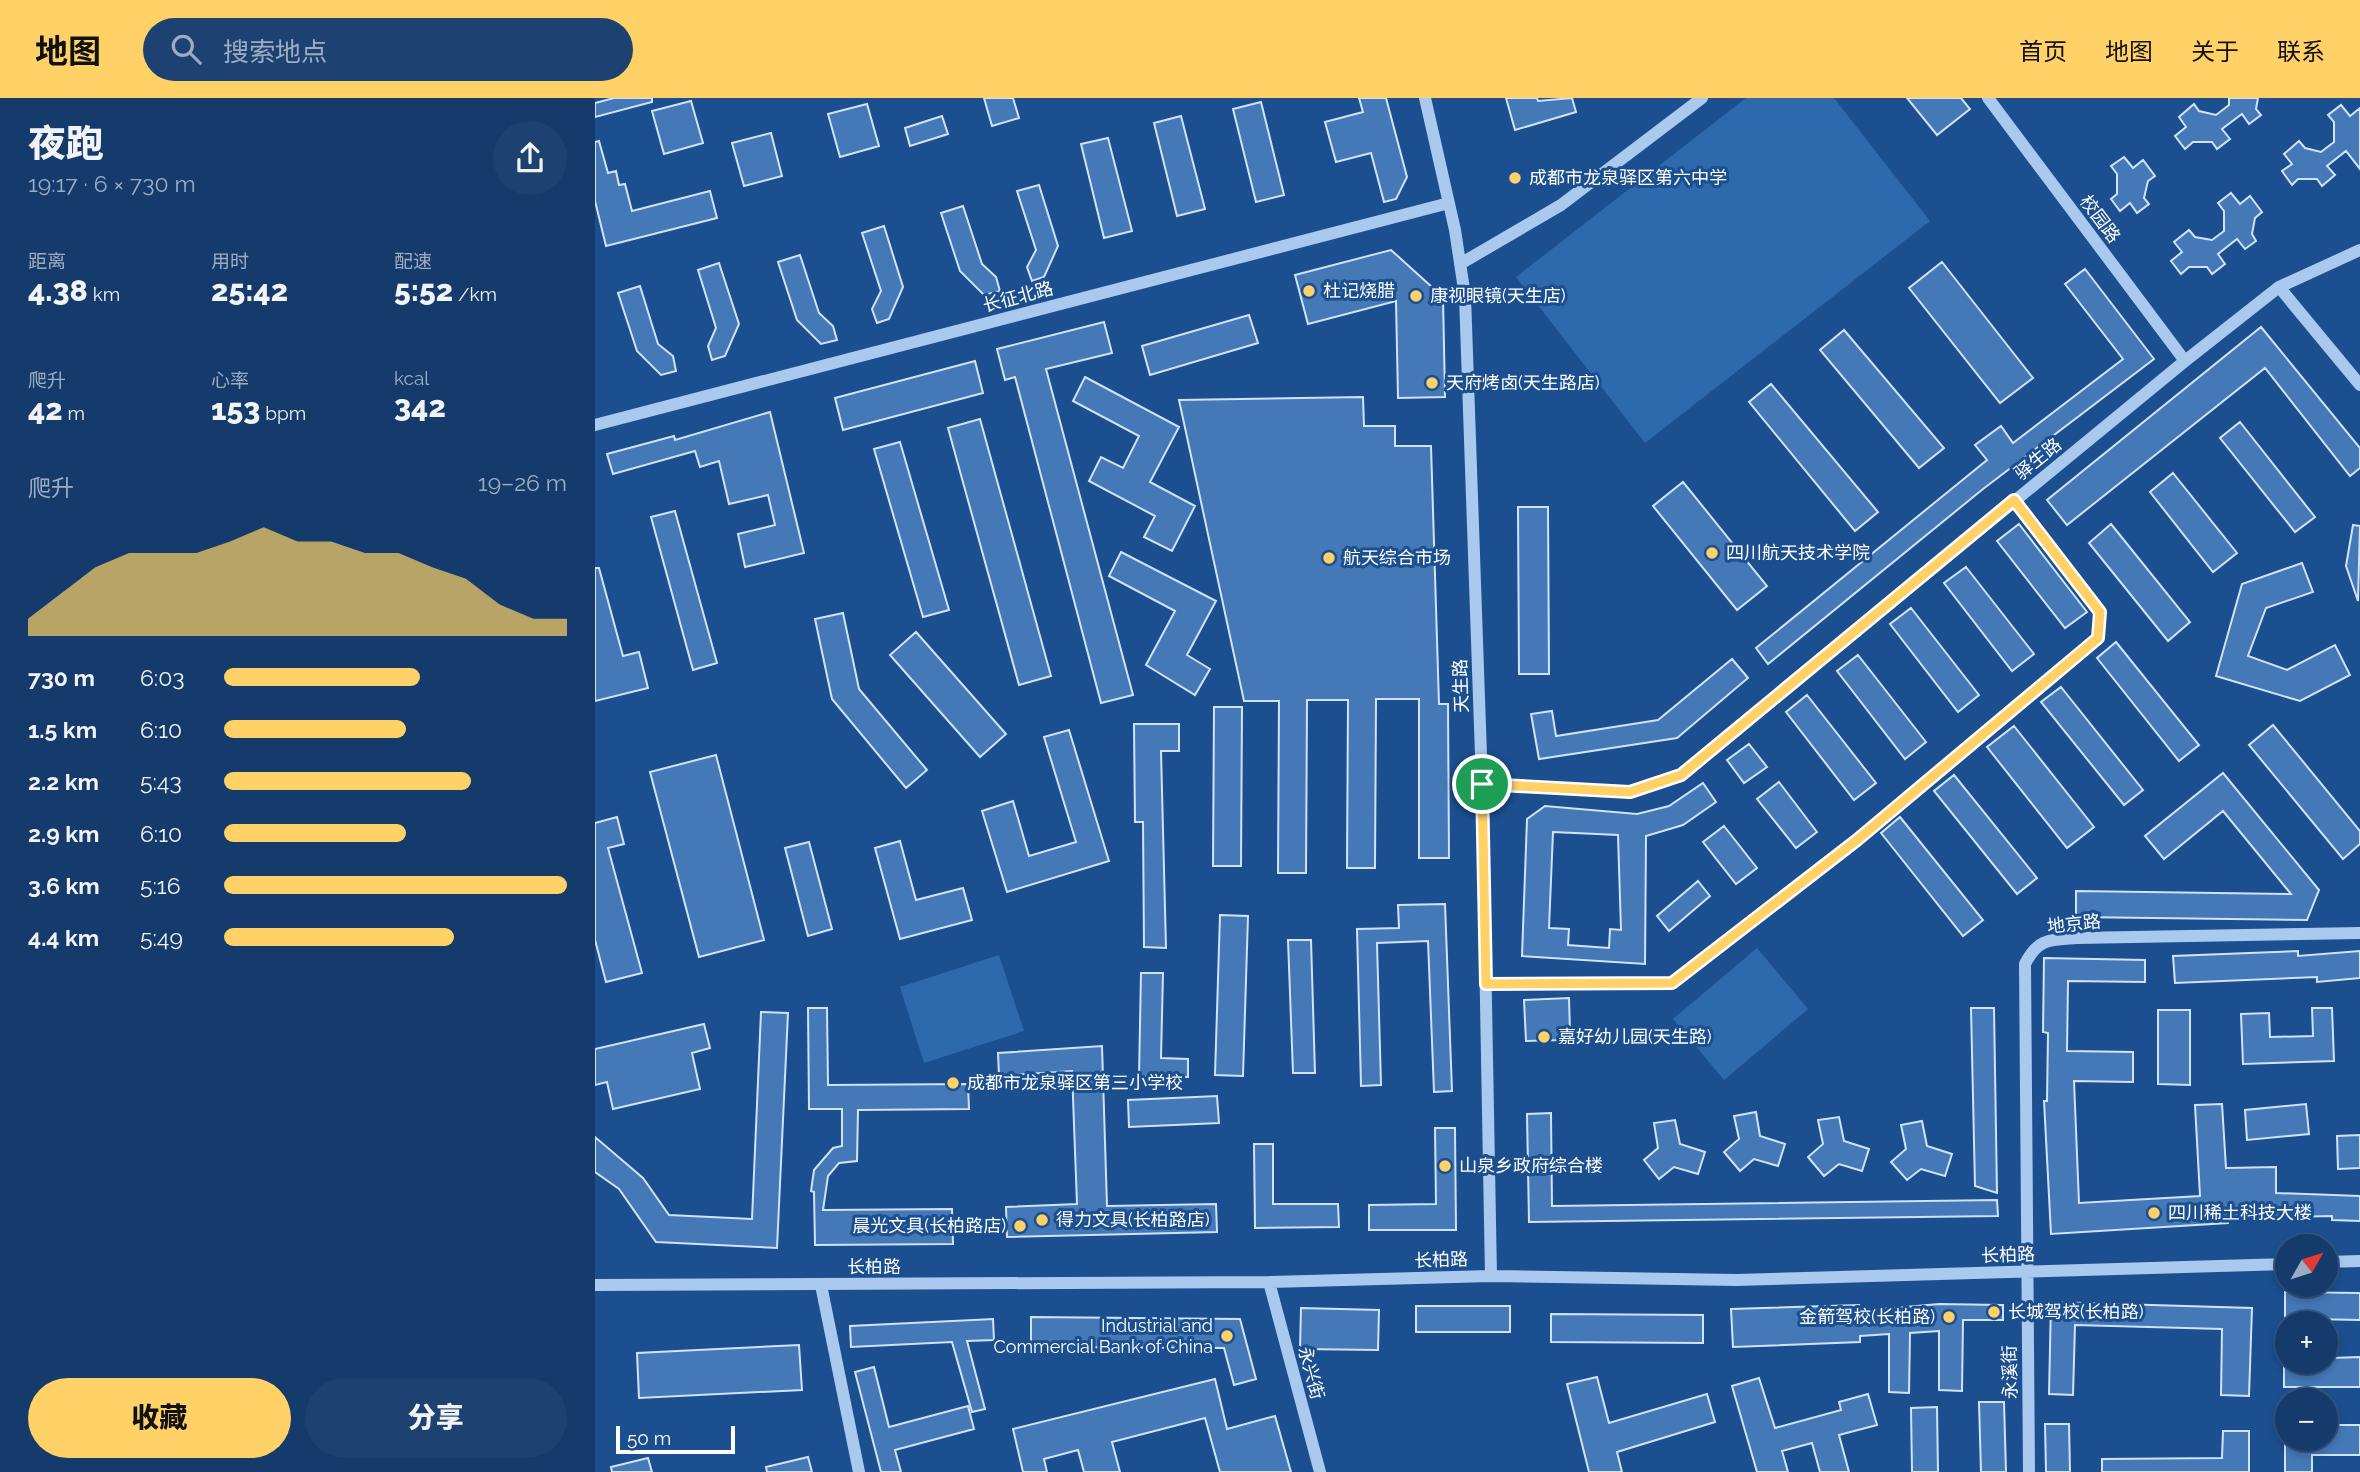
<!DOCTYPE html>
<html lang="zh">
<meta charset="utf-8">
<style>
:root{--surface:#143b6b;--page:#1d4271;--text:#f1f3f6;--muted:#9dadc1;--line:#33557e;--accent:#ffd166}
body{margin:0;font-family:Raleway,"Noto Sans SC",sans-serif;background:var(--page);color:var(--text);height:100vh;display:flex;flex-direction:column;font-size:26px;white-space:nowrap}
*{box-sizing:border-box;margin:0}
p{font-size:23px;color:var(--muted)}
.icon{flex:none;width:38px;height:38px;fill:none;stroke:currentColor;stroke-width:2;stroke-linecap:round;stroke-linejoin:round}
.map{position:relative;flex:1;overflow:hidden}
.drawer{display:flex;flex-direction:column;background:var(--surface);width:595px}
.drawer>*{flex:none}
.needle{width:46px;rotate:51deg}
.buttons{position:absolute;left:1680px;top:1136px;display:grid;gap:14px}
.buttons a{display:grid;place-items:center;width:63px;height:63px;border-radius:50%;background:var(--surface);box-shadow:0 4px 10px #0003,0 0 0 2px var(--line);font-size:35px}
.scale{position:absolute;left:21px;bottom:18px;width:119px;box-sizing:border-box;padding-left:7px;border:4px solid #fff;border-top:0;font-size:19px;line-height:24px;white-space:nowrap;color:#fff;-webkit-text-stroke:5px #1b4f8f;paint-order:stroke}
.pin{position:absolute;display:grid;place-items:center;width:60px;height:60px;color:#fff;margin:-30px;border:4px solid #fff;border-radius:50%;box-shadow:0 2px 7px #0007}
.round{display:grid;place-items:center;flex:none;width:74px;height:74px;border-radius:37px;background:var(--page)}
.overview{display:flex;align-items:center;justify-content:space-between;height:119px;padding:0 28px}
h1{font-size:38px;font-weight:800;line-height:52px}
.metrics{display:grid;grid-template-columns:repeat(3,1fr);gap:10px;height:119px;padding:7px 28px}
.metrics div{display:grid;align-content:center}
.metrics b{font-size:30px;font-weight:800}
.metrics small{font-size:19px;font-weight:400}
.metrics p{font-size:19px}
.chart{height:196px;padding:14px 28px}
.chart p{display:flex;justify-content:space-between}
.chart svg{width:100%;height:126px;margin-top:7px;fill:var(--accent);opacity:.7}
.cta{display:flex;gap:14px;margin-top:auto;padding:14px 28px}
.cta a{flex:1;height:80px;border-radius:42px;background:var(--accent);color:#111;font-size:28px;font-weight:800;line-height:80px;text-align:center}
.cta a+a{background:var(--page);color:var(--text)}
ul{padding:0 28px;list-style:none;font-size:23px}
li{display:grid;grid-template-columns:112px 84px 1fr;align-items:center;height:52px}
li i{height:18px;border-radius:9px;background:var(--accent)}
header{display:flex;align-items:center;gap:42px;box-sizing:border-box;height:98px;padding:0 35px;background:var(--accent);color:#111}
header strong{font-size:33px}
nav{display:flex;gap:38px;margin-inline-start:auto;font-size:24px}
.search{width:490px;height:63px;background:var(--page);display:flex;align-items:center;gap:18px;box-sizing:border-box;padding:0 24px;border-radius:38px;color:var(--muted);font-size:26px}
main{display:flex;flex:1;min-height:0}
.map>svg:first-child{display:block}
</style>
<header>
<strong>地图</strong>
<div class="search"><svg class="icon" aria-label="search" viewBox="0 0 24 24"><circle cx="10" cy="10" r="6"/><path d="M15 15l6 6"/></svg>搜索地点</div>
<nav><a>首页</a><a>地图</a><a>关于</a><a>联系</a></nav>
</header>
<main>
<section class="drawer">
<div class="overview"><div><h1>夜跑</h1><p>19:17 · 6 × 730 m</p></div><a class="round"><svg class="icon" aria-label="share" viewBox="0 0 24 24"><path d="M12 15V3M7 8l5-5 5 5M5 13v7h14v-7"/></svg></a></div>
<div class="metrics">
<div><p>距离</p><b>4.38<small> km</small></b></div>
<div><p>用时</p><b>25:42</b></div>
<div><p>配速</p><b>5:52<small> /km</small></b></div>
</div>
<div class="metrics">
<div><p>爬升</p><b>42<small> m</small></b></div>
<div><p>心率</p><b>153<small> bpm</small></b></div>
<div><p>kcal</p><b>342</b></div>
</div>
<div class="chart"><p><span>爬升</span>19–26 m</p>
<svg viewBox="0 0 160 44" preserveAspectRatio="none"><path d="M0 44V38L10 29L20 20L30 15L40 15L50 15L60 11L70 6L80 11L90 11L100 15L110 15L120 20L130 24L140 33L150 38L160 38V44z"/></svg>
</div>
<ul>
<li><b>730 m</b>6:03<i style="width:57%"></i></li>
<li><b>1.5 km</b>6:10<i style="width:53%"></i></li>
<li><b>2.2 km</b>5:43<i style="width:72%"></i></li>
<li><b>2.9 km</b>6:10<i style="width:53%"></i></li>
<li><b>3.6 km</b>5:16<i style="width:100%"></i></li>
<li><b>4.4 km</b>5:49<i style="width:67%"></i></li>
</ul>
<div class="cta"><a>收藏</a><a>分享</a></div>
</section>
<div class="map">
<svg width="1765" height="1374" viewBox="0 0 1765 1374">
<rect width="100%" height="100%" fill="#1b4f8f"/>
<!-- green -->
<path fill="#2e69ad" d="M1151,0H1239L1335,123L1050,345L921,179Z
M1162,850L1213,911L1129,982L1078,921Z
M404,857L429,933L329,965L305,889Z"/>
<!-- building -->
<path fill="#4478b7" stroke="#cfe3fa" stroke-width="2" fill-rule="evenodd" d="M19,0H57V4L0,19V5Z
M389,0H418L424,20L397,28Z
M764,0H791L812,79L801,101L789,104L776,55L741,64L730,24L768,14Z
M911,0H942L943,3L977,0L981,14L920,32Z
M1312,0H1366L1375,11L1342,37Z
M1634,0H1663L1661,11L1666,17L1654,26L1647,16L1627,31L1635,41L1622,51L1617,44H1598L1590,51L1580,38L1591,29L1584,19L1599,6L1604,13L1621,17L1634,7Z
M96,3L108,45L69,56L57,13Z
M666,4L689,97L661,104L638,11Z
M272,6L284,48L245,59L233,16Z
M1746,7L1755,18L1765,10V71L1751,53L1732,68L1740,77L1727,88L1722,81H1703L1697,87L1687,73L1697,66L1689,56L1704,43L1710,50L1726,54L1739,44V24L1733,17Z
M347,18L353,36L315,48L310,30Z
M586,18L610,111L582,118L559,25Z
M176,35L187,78L149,88L137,45Z
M513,40L537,133L509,140L486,46Z
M4,43L13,75L21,73L24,87L30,86L37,113L115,93L122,120L11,148L0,103V44Z
M1529,59L1538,70L1548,62L1560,78L1553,83L1549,100L1554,106L1542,115L1535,105L1525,113L1516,101L1522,96V76L1516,68Z
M444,87L463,148L449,179L437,183L432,169L441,152L422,93Z
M1636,95L1645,106L1655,98L1667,114L1660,120L1657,136L1661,143L1650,151L1642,141L1623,156L1630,166L1617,176L1612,169H1594L1586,176L1576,163L1587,154L1579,144L1594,132L1600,139L1617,142L1629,133V113L1623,105Z
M368,108L387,166L401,179L405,193L389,197L365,173L346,115Z
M289,128L308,189L294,221L282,225L277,211L286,193L267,135Z
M796,152L848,199L850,299L803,300L801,203L713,226L700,177Z
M205,157L224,215L238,228L242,242L226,246L202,222L183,164Z
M1347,164L1438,280L1405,305L1314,190Z
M124,165L144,226L130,258L117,262L113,248L121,230L103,172Z
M1490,171L1559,261L1388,391L1173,566L1161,550L1392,362L1380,347L1406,328L1418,345L1528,261L1470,186Z
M45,188L63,246L78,258L81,273L66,277L42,253L23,195Z
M654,217L663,245L555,277L547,248Z
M509,224L517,255L451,271L538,597L506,605L420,279L410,282L402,251Z
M1666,229L1765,350V370L1755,378L1670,270L1472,427L1452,402Z
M1249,232L1349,350L1324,370L1225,252Z
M380,263L388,295L248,332L240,300Z
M490,279L584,329L555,384L600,408L577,453L549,439L560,418L494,383L506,359L528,370L544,338L478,303Z
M1176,286L1283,414L1260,433L1154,304Z
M768,299L769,328H800V348H836L844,606H853L854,760H824V601H781L780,770H752L753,602H712L711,775H683L684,603H649L584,302Z
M175,314L209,455L150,469L143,436L180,427L173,397L134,406L124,363L105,369L100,353L18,376L12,356L79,338L80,342Z
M385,321L456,578L424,587L353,330Z
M1645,324L1720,419L1700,434L1625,340Z
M305,344L354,512L328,519L279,351Z
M1578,375L1642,455L1618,474L1555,394Z
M1088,384L1172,488L1142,512L1058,408Z
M923,409H953L954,576H924Z
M80,413L122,565L98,572L56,419Z
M1424,426L1492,514L1470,530L1402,443Z
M1516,426L1595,524L1573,543L1494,445Z
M1758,427L1765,428L1763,503L1751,468Z
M526,454L621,503L592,557L615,571L600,597L551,567L580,513L514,478Z
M1707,465L1718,494L1671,510L1653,558L1692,572L1740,547L1755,577L1705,603L1621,578L1647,486Z
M1371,469L1439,556L1417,573L1349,485Z
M0,470H4L28,558L44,554L53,590L0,603Z
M1316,510L1384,597L1363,614L1295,526Z
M248,515L264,591L332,672L311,690L237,601L220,521Z
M321,534L411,636L385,659L295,557Z
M1521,544L1604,647L1584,663L1502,560Z
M1263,557L1331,644L1310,661L1242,573Z
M1137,561L1153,580L1082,640L944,661L936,616L957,613L961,638L1063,622Z
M1466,589L1548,692L1529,707L1446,604Z
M1212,597L1281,685L1259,702L1191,614Z
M619,609H647L646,768H618Z
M539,626H584V653H566L571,850L549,849L548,724H540Z
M1678,627L1765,733V746L1748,761L1654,647Z
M1419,628L1499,729L1472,750L1392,649Z
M474,632L514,763L412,794L387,713L418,703L434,758L481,744L449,639Z
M1154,646L1172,669L1149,685L1132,662Z
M121,657L169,842L104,859L55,674Z
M1628,675L1724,792L1712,822L1481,819V793L1696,796L1628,713L1569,761L1550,738Z
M1359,677L1442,780L1422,796L1339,693Z
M1184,684L1222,734L1201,750L1162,701Z
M1108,685L1121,704L1088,727L1051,738L1050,866L927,858L932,721L950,708L1042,716L1074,708ZM958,734L1023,737L1026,832L1015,831L1014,850L973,847L974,831L954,830Z
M22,719L29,746L13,750L47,875L11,884L0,842V725Z
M1305,719L1388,822L1368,838L1286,735Z
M1129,728L1162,770L1141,786L1108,744Z
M305,743L321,802L368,790L377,822L305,841L280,750Z
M214,744L237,831L213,838L190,750Z
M1103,783L1115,798L1074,833L1062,818Z
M850,806L857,993L839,994L833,843L782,845L786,987L766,988L762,831L804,830L803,807Z
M625,817L653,818L648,978L620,977Z
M693,842H716L720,975H698Z
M1703,853V858L1765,853V880L1722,884V879L1580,885L1578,858Z
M1449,860L1550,862V884L1473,883L1472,953L1538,954V984L1479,983L1484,1105L1605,1098L1600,1007L1627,1006L1631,1070L1681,1069V1095L1765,1098V1123L1737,1122V1118L1633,1120V1125L1456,1136L1449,1003H1452L1453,935L1448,934Z
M546,875H568L566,960L593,961V979L544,978Z
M974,900L975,934L967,935V942L931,943L929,902Z
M213,910H232L233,987L373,986L374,1011L263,1012L262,1063L244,1065L233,1078L228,1112L357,1111L358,1146L220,1147L219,1094L216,1093L219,1072L238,1050L247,1048V1011H214Z
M1376,910H1399L1402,1095L1380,1088Z
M1717,910H1737L1739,963L1648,966L1646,916L1674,915L1675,939L1718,938Z
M1563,912H1595V987L1563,986Z
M166,914L193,915L182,1150L61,1144L24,1091L0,1074V1039L48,1080L74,1117L157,1121Z
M109,926L115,950L97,955L105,991L18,1011L12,984L0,987V951Z
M507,948L512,1108L621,1106L622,1134L412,1139L411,1109L482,1106L477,973L404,978L403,955Z
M622,998L624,1025L534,1029L533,1002Z
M1711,1006L1714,1036L1652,1042L1650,1012Z
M1161,1014L1165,1038L1190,1046L1183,1068L1159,1061L1145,1073L1129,1054L1144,1041L1139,1018Z
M956,1015L957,1108L1402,1102L1403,1118L934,1124L932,1016Z
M1244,1019L1249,1043L1274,1051L1267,1073L1244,1066L1229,1078L1213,1059L1228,1046L1223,1022Z
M1080,1022L1085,1046L1110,1054L1103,1076L1079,1069L1064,1081L1049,1062L1063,1050L1059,1025Z
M1327,1023L1332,1048L1357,1056L1350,1078L1326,1071L1312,1082L1296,1064L1311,1051L1306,1027Z
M840,1030H860L861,1132H774V1107L841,1106Z
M1765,1037V1070L1743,1071L1742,1038Z
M659,1046H678V1106H743L744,1129L660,1130Z
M1690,1194L1765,1195V1222L1716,1221V1225H1690Z
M1456,1204L1657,1210L1654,1298L1626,1297L1627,1231L1480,1227L1478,1297L1454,1296Z
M1344,1206L1408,1207V1222H1368L1367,1293L1344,1292V1233L1315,1235L1314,1295L1294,1294V1236L1265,1238V1244L1138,1249L1136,1211L1264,1207V1213Z
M821,1208H915V1234H821Z
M706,1210L784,1212L783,1252L705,1251Z
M956,1216L1108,1217V1245L956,1244Z
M436,1219L645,1221L661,1281L639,1287L629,1250L436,1249Z
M398,1221L399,1242L372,1243L390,1311L377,1314L357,1244L256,1249L255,1228Z
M204,1247L207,1292L44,1300L42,1255Z
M1765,1259V1289H1689V1264H1737L1736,1260Z
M279,1269L294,1329L373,1308L379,1331L300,1352L306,1374H286L260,1274Z
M1002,1279L1014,1325L1112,1296L1120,1324L1022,1354L1027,1374H994L972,1286Z
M1164,1280L1180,1330L1246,1312L1244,1304L1273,1296L1282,1327L1244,1337L1254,1374H1225L1217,1345L1187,1353L1193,1374H1162L1137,1288Z
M620,1281L632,1331L680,1318L696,1374H625L610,1320L517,1344L525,1374H489L483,1352L449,1361L452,1374H428L418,1331Z
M1384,1304H1409L1411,1374H1386Z
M1342,1309L1343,1374H1317L1316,1310Z
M1450,1326H1474L1475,1374H1451Z
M1731,1327H1765V1357H1717V1374H1690V1340H1731Z
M1628,1333H1654V1374H1507V1361L1627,1360Z
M213,1359L217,1374H172L171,1369Z
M53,1360L57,1374H17L16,1369Z"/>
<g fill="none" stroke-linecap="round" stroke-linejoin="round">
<!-- minor -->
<path stroke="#a9c9ee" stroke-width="12" d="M830,0L860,132L870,198L887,686L896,1178
M1393,0L1590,263
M865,166L966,107L1107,0
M1684,189L1765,287
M0,327L854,105
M887,686L1035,694L1086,677L1590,263L1684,189L1765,152
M891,886L1077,885L1262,742L1503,540L1505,514L1419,403
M1731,1164L1765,1163
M674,1184L725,1374
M0,1187L674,1184L896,1178L1141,1182L1692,1166
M226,1187L264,1374
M1434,1374L1430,866C1443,840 1455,842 1482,840L1765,835"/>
</g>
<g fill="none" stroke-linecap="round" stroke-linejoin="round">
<defs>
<path id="route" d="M1419,402L1505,514L1503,540L1262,742L1077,885L891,886L887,686L1035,694L1086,677Z"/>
</defs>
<!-- route casing -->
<use href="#route" stroke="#fff" stroke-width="14"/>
<!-- route -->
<use href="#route" stroke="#ffd166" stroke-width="9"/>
</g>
<!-- markers -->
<g fill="#ffd166" stroke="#1b4f8f" stroke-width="2.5">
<circle cx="920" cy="80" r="7"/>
<circle cx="714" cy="193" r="7"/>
<circle cx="821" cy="198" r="7"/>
<circle cx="837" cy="285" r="7"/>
<circle cx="1117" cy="455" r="7"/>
<circle cx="734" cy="460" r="7"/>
<circle cx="949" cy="939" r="7"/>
<circle cx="358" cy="985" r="7"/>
<circle cx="850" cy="1068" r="7"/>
<circle cx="1559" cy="1115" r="7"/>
<circle cx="447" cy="1122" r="7"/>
<circle cx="425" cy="1128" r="7"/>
<circle cx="1399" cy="1214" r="7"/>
<circle cx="1354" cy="1219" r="7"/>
<circle cx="632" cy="1238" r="7"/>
</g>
<g text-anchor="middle" stroke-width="6" stroke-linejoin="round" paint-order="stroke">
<!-- poi labels -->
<g font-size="18" fill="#fff" stroke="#1b4f8f" text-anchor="start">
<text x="934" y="86">成都市龙泉驿区第六中学</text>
<text x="728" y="199">杜记烧腊</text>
<text x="835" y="204">康视眼镜(天生店)</text>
<text x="851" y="291">天府烤卤(天生路店)</text>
<text x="1131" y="461">四川航天技术学院</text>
<text x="748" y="466">航天综合市场</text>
<text x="963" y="945">嘉好幼儿园(天生路)</text>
<text x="372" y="991">成都市龙泉驿区第三小学校</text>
<text x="864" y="1074">山泉乡政府综合楼</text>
<text x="1573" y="1121">四川稀土科技大楼</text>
<text x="461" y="1128">得力文具(长柏路店)</text>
<text x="411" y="1134" text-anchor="end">晨光文具(长柏路店)</text>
<text x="1413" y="1220">长城驾校(长柏路)</text>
<text x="1340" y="1225" text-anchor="end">金箭驾校(长柏路)</text>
<text x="618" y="1234" text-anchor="end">Industrial and<tspan x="618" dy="21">Commercial Bank of China</tspan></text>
</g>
<!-- street labels -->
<g font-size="18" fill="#fff" stroke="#1b4f8f">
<text transform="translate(1505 121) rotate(53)" y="6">校园路</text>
<text transform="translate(423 199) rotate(-15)" y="6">长征北路</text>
<text transform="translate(1443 361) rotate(-39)" y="6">驿生路</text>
<text transform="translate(866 588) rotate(-92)" y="6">天生路</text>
<text transform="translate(1479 826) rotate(-6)" y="6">地京路</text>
<text transform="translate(1413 1157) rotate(-2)" y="6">长柏路</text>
<text transform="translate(846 1162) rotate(-2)" y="6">长柏路</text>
<text x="279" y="1175">长柏路</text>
<text transform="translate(1415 1274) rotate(-91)" y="6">永溪街</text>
<text transform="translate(716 1275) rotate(75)" y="6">永兴街</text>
</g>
</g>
</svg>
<div class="buttons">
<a><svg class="needle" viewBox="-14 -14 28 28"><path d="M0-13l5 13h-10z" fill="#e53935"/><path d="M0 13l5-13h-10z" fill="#9dadc1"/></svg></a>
<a>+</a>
<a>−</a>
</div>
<div class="scale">50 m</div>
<div class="pin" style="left:887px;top:686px;background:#1e9e55"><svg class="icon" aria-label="arrive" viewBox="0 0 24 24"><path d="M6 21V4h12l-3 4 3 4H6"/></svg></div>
</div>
</main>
